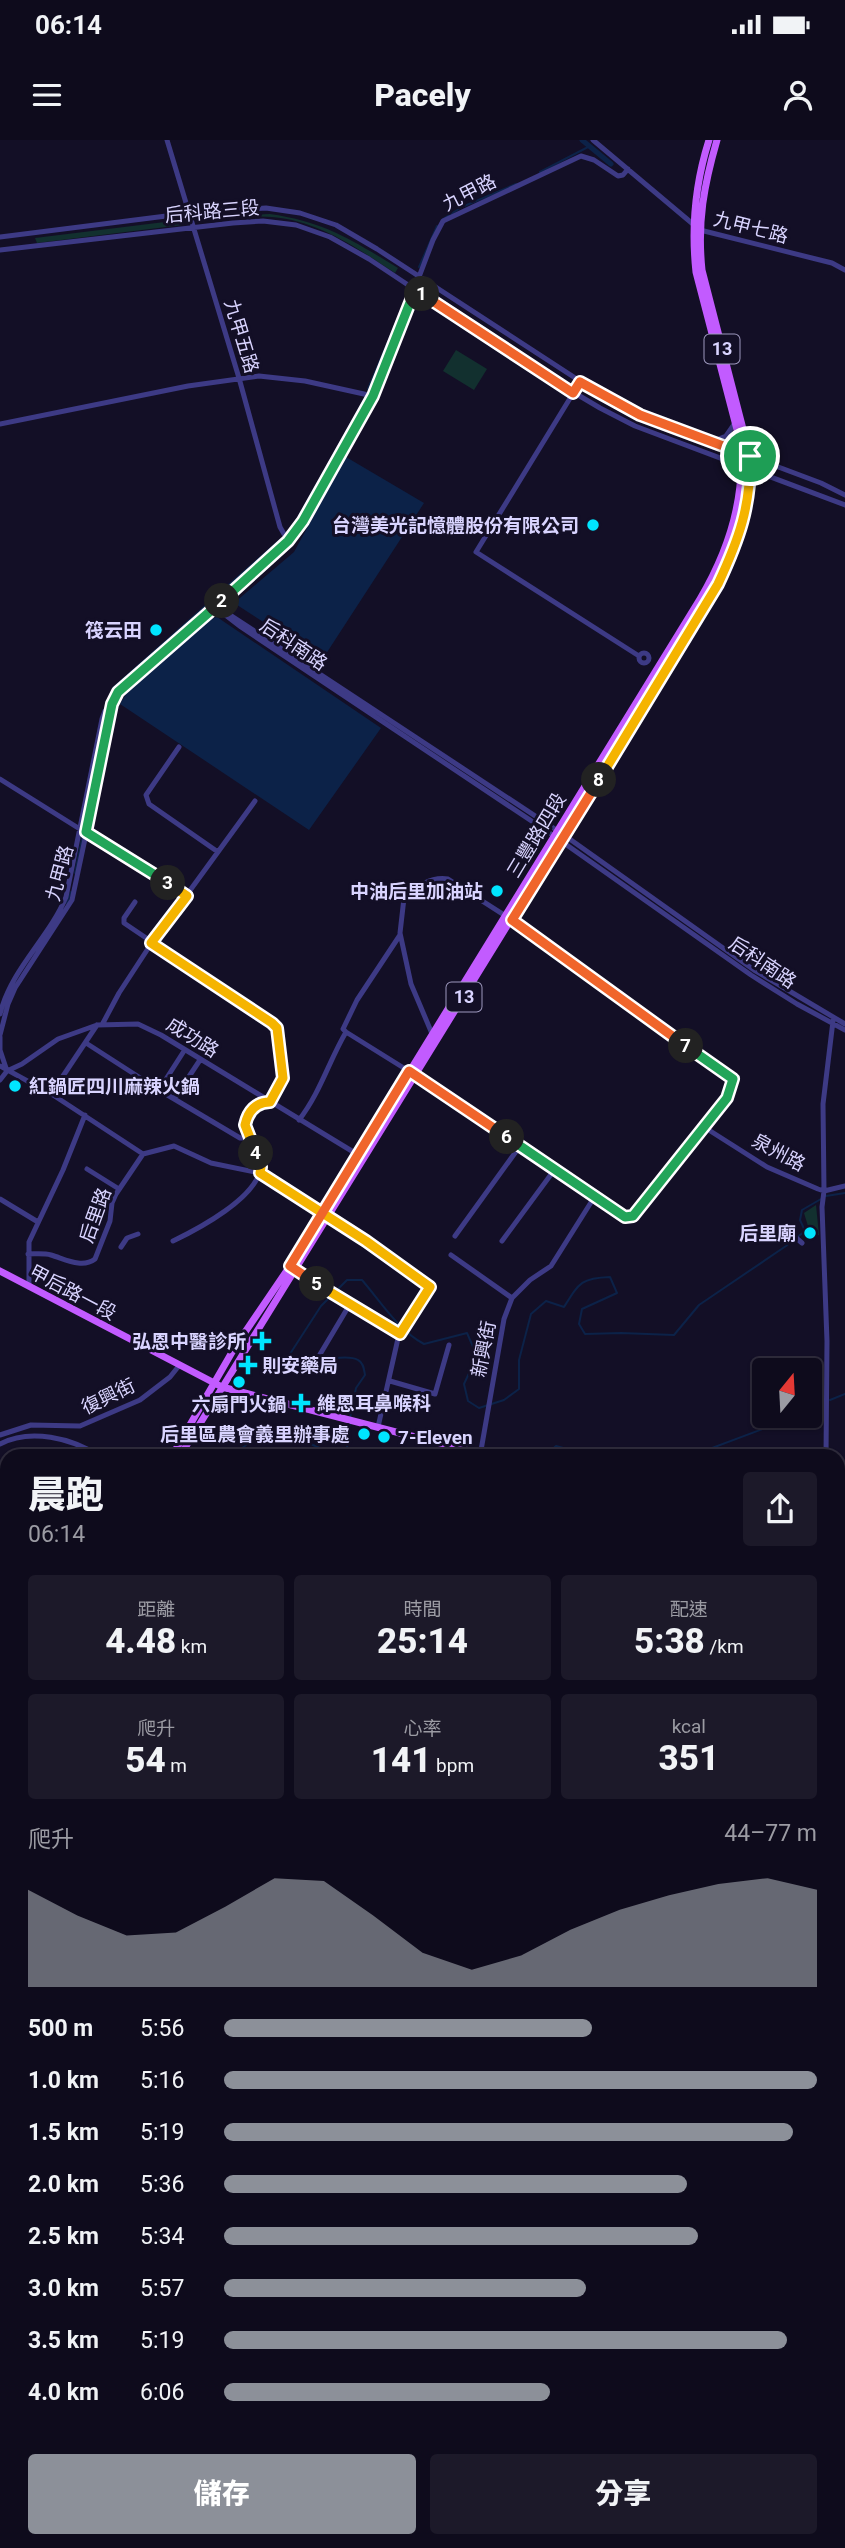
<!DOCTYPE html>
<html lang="zh-TW">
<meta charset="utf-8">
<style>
:root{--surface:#0e0b1c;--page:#1c1929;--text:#f1f3f6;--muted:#9b9ba3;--line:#2e2b3b;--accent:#8c9099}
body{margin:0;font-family:Roboto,"Noto Sans TC",sans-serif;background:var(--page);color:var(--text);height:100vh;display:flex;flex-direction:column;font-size:26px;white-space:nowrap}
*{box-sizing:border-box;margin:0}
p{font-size:23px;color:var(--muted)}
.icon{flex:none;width:38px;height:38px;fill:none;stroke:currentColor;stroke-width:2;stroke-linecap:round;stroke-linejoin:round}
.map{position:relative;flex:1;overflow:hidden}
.sheet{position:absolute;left:0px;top:1309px;width:845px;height:1099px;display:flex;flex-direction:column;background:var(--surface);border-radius:21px 21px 0 0;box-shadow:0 2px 5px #0004,0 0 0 2px var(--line)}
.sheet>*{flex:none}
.needle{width:46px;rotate:18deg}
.tools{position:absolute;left:752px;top:1218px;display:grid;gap:14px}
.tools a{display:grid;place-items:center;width:70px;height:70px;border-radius:7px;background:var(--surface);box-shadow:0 2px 5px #0004,0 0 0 2px var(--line);font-size:35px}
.pin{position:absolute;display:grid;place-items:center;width:60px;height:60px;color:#fff;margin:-30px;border:4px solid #fff;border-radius:50%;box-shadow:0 2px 7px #0007}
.km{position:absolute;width:35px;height:35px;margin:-18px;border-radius:50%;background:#222;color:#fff;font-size:19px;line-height:35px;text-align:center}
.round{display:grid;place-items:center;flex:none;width:74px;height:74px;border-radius:7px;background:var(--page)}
.overview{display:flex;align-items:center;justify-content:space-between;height:119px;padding:0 28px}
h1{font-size:38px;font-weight:800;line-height:52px}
.stats{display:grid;grid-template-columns:repeat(3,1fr);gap:10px;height:119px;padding:7px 28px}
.stats div{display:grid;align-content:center;border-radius:7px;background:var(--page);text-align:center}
.stats b{font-size:35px;font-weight:800}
.stats small{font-size:19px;font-weight:400}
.stats p{font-size:19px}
.chart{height:196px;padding:14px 28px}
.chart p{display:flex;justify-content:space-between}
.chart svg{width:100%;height:126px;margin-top:7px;fill:var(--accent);opacity:.7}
.primary-button{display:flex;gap:14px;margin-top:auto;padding:14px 28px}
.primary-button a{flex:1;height:80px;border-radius:7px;background:var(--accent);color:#fff;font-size:28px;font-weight:800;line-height:80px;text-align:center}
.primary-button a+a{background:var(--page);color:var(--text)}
ul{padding:0 28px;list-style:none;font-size:23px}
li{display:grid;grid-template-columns:112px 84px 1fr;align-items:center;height:52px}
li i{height:18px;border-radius:9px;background:var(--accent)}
.status{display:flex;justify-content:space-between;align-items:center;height:49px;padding:0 35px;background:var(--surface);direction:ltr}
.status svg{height:19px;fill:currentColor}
header{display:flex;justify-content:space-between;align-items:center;height:91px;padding:0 28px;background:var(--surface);font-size:32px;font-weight:800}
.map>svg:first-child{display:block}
</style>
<div class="status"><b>06:14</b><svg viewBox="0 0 49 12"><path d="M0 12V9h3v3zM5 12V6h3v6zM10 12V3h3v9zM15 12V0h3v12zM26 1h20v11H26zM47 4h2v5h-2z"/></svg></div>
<header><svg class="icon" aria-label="menu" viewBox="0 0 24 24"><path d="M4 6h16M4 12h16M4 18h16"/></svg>Pacely<svg class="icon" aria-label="person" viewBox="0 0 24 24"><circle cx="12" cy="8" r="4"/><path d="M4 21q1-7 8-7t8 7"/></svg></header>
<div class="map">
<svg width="845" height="2408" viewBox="0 0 845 2408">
<rect width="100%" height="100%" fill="#130f26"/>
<!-- green -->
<path fill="#12302f" d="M270,74C325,82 352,100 398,128L395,133C357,108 319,81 272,77C253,75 232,79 212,80V77Z
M181,80L182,85L37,103L35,98Z
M456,210L487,229L474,250L443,231Z
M816,1065L819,1095L811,1096L804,1073Z
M845,2038V2144L838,2139V2041Z
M838,2249L845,2251V2358L838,2357Z"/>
<!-- water -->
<path fill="#0c2248" d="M346,317L424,363L322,520L234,463L294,412Z
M217,477L381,588L309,690L120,564L129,549L207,480Z"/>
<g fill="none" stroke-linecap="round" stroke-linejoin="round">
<!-- stream -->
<path stroke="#0c2248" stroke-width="2" d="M540,32L590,6
M443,79L462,67L516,44
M419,127L437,86
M368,249L407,157
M291,390L365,258
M214,458L281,399
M113,548L211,461
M85,683L105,583
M75,733L82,699
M67,763L71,752
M826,1056L845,1053
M336,1151L347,1140H362C381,1162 398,1190 424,1204L467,1193L477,1216L464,1244L468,1261L479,1268L504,1260L519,1249V1220L531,1174L546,1161L564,1167C579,1143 581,1138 610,1137L617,1153L582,1169L579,1184L585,1194L621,1193L674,1195L699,1165L786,1106L805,1091L800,1080L802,1070L821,1059
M332,1155L321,1166L288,1217L294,1225C309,1223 346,1213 358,1220C364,1223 364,1230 365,1235L356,1248L350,1278
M830,1260L845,1254
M810,1267L824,1262
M233,1316L260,1293L302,1300L337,1316
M346,1316L350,1283
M544,1316L556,1306L578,1312L651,1311L696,1314L768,1287L778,1279L785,1276"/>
<!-- canal -->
<path stroke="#0c2248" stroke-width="5" d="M582,0L611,24"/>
<!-- river -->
<path stroke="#0c2248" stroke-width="9" d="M0,1901H7
M838,2149L845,2154"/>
<!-- minor -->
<path stroke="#3d3a85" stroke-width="5" d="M167,0L239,238L280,387L288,401
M593,0L700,90L832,123L845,130
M0,97L190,73L266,68L300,73L336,85L377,109L606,258L640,275L821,343L845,355
M0,110L233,83L263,81L296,85L330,97L369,119L536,230L600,268L635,286L845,365
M580,242L476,412L639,516
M0,284L188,246L259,236L305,241L373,256
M712,302L726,296L735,283
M215,467L241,487L554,696L751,835L797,864L845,890
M224,471L564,695L754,830L845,884
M639 518a5 5 0 1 1 10 0a5 5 0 1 1-10 0Z
M179,607L146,655L149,664L218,712
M0,639L187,756
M135,762L124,778V783L272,883L277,888L283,938L270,963C229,960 254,1007 261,1027C257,1058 198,1089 173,1101
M0,874C11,829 49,798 66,757L102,579L105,571L112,564
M103,883L119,853L151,804L255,661
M346,892L415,935L625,1077L637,1073L663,1036L727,958L733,939L512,780L448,739C431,736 416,747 404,758L400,793L411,844L433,896
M0,895L8,864L15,848L72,760L115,558L128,542L288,401L303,381L378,245L433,100L443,81L581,16L594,20L618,36L623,35L628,29
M0,897V910L7,931
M86,903L159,950L240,998H251
M0,926L53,955L143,1014
M0,940L7,931L22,924L58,899L97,885L138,884L161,895L360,1016
M159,950L184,911
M53,955L55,948L97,885
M174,959L200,920
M299,980C320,953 329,921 346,892L343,889L357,860L400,795
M704,987L767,1027L818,1049L824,1051L845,1046
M87,1029L119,1049
M0,1059L38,1082
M455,1096L520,1006
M794,1096L802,1103
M502,1101L555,1029
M121,1107L127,1098L138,1094
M28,1114C36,1114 44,1113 51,1115C65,1119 82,1129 95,1119L110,1081L112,1063L116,1054L143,1014L174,1006L211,1023L260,1033L366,1101L430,1147L399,1194L378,1287
M451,1115L512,1158
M293,1128L399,1194
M29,1147V1102L63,1030L85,975
M319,1216L350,1164
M390,1241L435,1254L449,1205
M0,1295L31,1285L80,1286L140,1260L170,1237L178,1227
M0,1304C30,1288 72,1298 99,1316
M480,1316L504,1179L512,1158L530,1140L551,1126L595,1056
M826,1316L827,1201L822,1067L824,1051L823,964L833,881
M0,1380L7,1386
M0,1437L7,1428
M0,1444L7,1450
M0,1499L7,1503
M838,1517L845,1520
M0,1548L7,1553
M838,1664L845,1655
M0,1682L7,1685
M838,1820L845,1835
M845,1852V1855
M838,2022L845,2019
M838,2030L845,2027
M0,2277L7,2278
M838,2363L845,2365
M627,2408L629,2401
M644,2408L646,2401"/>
<!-- major -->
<path stroke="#c25bff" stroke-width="7" d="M0,1131L222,1247L489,1316
M172,1316L235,1207L290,1126L700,459C729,410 746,358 740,301L696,132C691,86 695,44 709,0
M180,1316L718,444L740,395L750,344V316L702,130C697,82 704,45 717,0
M838,1401L845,1403
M0,2270L7,2222
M0,2307L7,2281"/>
<!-- rail -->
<path stroke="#00e5ff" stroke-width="2" stroke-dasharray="10 9" stroke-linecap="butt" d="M838,1721L845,1709
M666,2408L668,2401"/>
</g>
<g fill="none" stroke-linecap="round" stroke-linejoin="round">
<defs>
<path id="split-1" d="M422,154L573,253L580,242L640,275L750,316"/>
<path id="split-2" d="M222,461L288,401L303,381L373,256L415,150L422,154"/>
<path id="split-3" d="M168,743L86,692L112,564L118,552L222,461"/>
<path id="split-4" d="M168,743L187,756L151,803L272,883L277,888L283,938L270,962C256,962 248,971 245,985L256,1013"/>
<path id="split-5" d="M256,1013L261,1027L260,1033L366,1101L430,1147L400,1194L317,1144"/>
<path id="split-6" d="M317,1144L290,1126L409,931L507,997"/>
<path id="split-7" d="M507,997L625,1077L633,1076L727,958L733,939L686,906"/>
<path id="split-8" d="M599,640L512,780L686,906"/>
<path id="split-9" d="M599,640L718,444C739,399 751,366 750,316"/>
</defs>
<!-- split-1 casing -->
<use href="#split-1" stroke="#fff" stroke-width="14"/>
<!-- split-2 casing -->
<use href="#split-2" stroke="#fff" stroke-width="14"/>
<!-- split-3 casing -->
<use href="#split-3" stroke="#fff" stroke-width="14"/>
<!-- split-4 casing -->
<use href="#split-4" stroke="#fff" stroke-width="14"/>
<!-- split-5 casing -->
<use href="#split-5" stroke="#fff" stroke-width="14"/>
<!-- split-6 casing -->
<use href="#split-6" stroke="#fff" stroke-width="14"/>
<!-- split-7 casing -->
<use href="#split-7" stroke="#fff" stroke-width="14"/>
<!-- split-8 casing -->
<use href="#split-8" stroke="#fff" stroke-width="14"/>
<!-- split-9 casing -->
<use href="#split-9" stroke="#fff" stroke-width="14"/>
<!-- split-1 -->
<use href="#split-1" stroke="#f0652b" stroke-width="9"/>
<!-- split-2 -->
<use href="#split-2" stroke="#22a559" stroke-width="9"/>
<!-- split-3 -->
<use href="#split-3" stroke="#22a559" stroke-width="9"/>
<!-- split-4 -->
<use href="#split-4" stroke="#f5b400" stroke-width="9"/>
<!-- split-5 -->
<use href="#split-5" stroke="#f5b400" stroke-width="9"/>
<!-- split-6 -->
<use href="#split-6" stroke="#f0652b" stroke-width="9"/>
<!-- split-7 -->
<use href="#split-7" stroke="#22a559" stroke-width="9"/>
<!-- split-8 -->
<use href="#split-8" stroke="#f0652b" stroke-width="9"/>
<!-- split-9 -->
<use href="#split-9" stroke="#f5b400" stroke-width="9"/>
</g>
<!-- markers -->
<g fill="#00e5ff" stroke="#130f26" stroke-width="2.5">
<circle cx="593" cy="385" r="7"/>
<circle cx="156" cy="490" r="7"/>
<circle cx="497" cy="751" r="7"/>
<circle cx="15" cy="946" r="7"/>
<circle cx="810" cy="1093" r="7"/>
<path d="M258.5 1190.5h7v7h7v7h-7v7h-7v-7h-7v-7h7z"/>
<path d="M244.5 1214.5h7v7h7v7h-7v7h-7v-7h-7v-7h7z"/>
<circle cx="239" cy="1242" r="7"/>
<path d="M297.5 1252.5h7v7h7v7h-7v7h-7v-7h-7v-7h7z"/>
<circle cx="364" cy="1294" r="7"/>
<circle cx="384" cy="1297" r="7"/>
</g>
<g text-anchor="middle" stroke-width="6" stroke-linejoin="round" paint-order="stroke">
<!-- shield labels -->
<g fill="#130f26" stroke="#9e99be" stroke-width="2">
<rect x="704.5" y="194.5" width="35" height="29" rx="5"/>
<rect x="446.5" y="842.5" width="35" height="29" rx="5"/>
</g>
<g font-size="18" font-weight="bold" fill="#d9d4ff">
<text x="722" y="215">13</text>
<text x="464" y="863">13</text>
</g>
<!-- street labels -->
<g font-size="19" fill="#d9d4ff" stroke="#130f26">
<text transform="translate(469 52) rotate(-27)" y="7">九甲路</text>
<text transform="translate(212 71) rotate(-5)" y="7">后科路三段</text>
<text transform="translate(751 87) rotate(14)" y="7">九甲七路</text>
<text transform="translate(242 196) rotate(73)" y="7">九甲五路</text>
<text transform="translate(294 504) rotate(34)" y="7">后科南路</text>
<text transform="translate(536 695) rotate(-59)" y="7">三豐路四段</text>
<text transform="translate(59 733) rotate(-75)" y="7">九甲路</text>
<text transform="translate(763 822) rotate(34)" y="7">后科南路</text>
<text transform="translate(193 897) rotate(32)" y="7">成功路</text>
<text transform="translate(779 1012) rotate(28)" y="7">泉州路</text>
<text transform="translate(95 1075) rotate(-70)" y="7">后里路</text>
<text transform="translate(73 1152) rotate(28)" y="7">甲后路一段</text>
<text transform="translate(483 1209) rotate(-79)" y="7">新興街</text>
<text transform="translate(108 1256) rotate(-26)" y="7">復興街</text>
</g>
<!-- poi labels -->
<g font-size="19" font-weight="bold" fill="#d9d4ff" stroke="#130f26" text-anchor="end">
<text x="579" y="392">台灣美光記憶體股份有限公司</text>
<text x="142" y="497">筏云田</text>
<text x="483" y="758">中油后里加油站</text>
<text x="29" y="953" text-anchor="start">紅鍋匠四川麻辣火鍋</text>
<text x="796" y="1100">后里廟</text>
<text x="246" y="1208">弘恩中醫診所</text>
<text x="262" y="1232" text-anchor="start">則安藥局</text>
<text x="317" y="1270" text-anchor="start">維恩耳鼻喉科</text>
<text x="239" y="1271" text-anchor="middle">六扇門火鍋</text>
<text x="350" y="1301">后里區農會義里辦事處</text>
<text x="398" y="1304" text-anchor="start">7-Eleven</text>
</g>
</g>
</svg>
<div class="tools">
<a><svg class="needle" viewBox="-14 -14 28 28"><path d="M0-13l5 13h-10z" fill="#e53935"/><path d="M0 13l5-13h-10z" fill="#9b9ba3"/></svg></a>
</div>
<div class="pin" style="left:750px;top:316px;background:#1e9e55"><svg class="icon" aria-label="arrive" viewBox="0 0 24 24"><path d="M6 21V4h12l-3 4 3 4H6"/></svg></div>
<b class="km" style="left:422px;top:154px">1</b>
<b class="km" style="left:222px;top:461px">2</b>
<b class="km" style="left:168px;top:743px">3</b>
<b class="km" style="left:256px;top:1013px">4</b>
<b class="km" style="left:317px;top:1144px">5</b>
<b class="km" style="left:507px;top:997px">6</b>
<b class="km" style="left:686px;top:906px">7</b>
<b class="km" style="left:599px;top:640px">8</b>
<section class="sheet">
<div class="overview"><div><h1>晨跑</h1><p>06:14</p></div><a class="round"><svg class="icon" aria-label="share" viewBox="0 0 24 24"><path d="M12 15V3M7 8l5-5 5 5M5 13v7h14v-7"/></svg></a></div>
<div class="stats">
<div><p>距離</p><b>4.48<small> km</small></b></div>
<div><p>時間</p><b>25:14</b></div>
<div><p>配速</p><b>5:38<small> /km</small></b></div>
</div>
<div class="stats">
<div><p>爬升</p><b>54<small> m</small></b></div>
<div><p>心率</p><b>141<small> bpm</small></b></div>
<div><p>kcal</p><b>351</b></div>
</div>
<div class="chart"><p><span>爬升</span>44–77 m</p>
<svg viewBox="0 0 160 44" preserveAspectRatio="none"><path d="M0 44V10L10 19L20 26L30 25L40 16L50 6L60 7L70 19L80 32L90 38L100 33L110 24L120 17L130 12L140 8L150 6L160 10V44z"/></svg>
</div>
<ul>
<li><b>500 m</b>5:56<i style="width:62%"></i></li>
<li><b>1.0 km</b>5:16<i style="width:100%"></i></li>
<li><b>1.5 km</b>5:19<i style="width:96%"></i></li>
<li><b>2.0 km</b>5:36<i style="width:78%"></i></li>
<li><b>2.5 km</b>5:34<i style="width:80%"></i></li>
<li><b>3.0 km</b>5:57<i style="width:61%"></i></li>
<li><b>3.5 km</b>5:19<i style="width:95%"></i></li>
<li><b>4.0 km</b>6:06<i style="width:55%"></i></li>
</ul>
<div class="primary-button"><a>儲存</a><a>分享</a></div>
</section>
</div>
